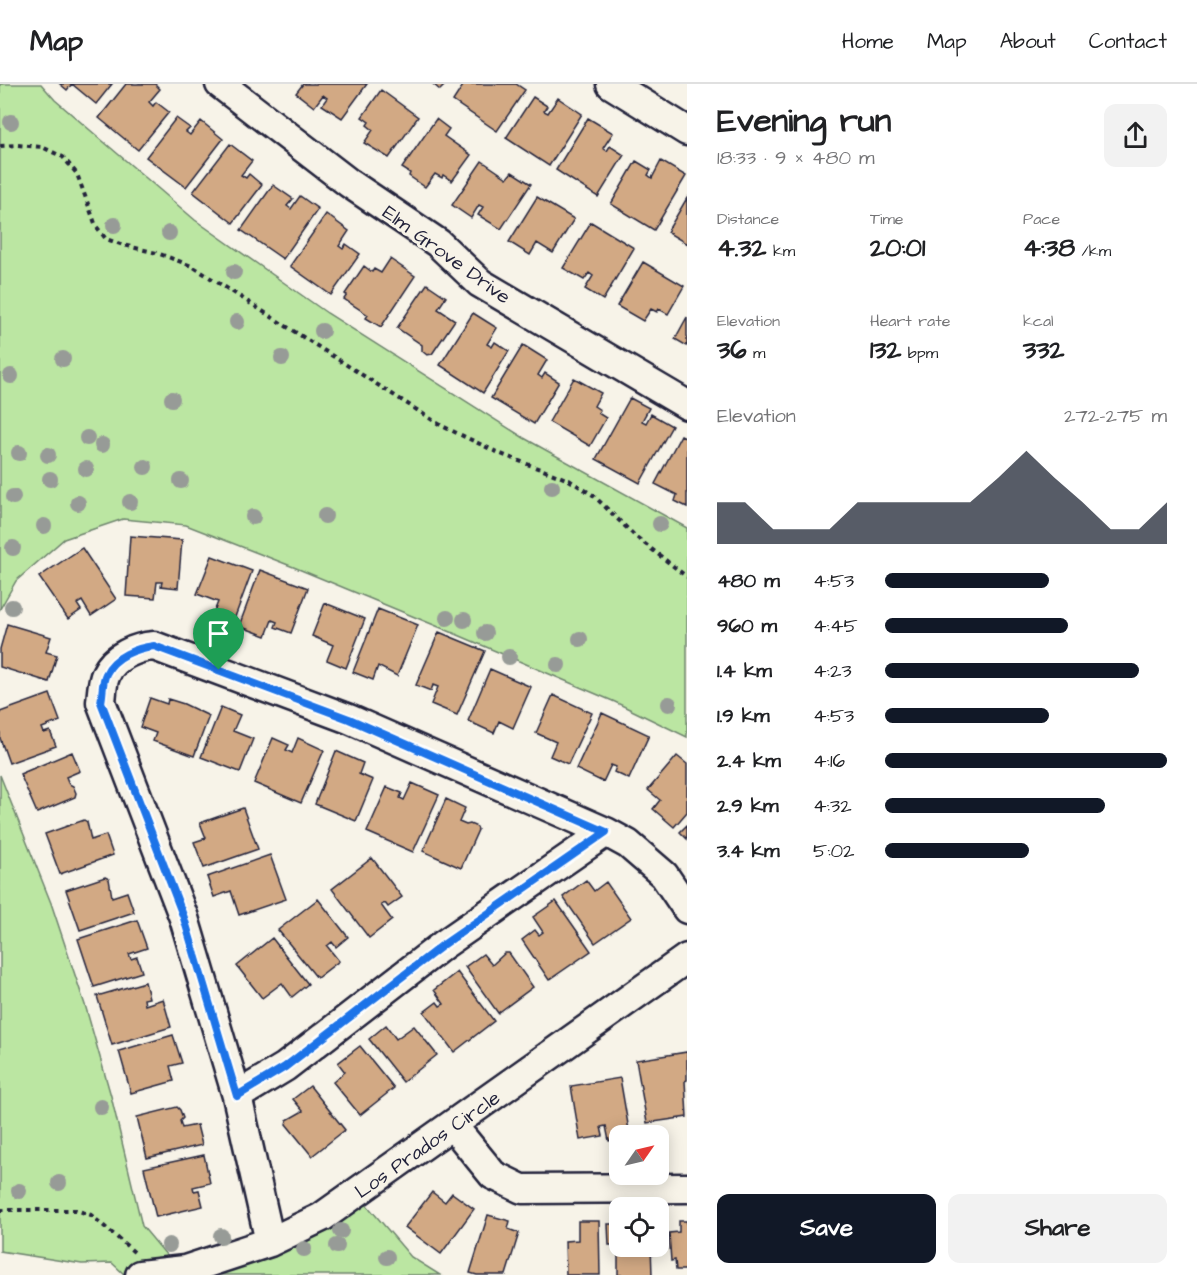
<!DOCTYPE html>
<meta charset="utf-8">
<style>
:root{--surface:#fff;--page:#f2f2f2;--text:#202124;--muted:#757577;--line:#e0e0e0;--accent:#111827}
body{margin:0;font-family:"Architects Daughter",sans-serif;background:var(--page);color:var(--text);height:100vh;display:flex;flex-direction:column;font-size:22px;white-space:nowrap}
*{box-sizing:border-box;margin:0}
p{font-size:20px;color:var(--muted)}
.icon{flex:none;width:33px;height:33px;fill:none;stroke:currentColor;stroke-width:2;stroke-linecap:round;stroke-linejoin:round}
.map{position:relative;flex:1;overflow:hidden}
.details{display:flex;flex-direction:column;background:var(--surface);width:510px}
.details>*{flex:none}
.needle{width:39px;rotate:56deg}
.fabs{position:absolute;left:609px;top:1041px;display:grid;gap:12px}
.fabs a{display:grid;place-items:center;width:60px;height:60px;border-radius:12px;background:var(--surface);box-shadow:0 3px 15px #0003;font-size:30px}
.pin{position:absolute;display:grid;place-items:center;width:51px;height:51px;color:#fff;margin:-62px -26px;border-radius:50% 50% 50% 0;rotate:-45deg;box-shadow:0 0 6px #0007}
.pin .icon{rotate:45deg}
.round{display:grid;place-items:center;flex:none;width:63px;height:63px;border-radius:12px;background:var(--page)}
.summary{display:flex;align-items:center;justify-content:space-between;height:102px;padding:0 30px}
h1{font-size:33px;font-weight:700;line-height:45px}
.stats{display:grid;grid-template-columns:repeat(3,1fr);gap:9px;height:102px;padding:6px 30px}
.stats div{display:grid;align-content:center}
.stats b{font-size:26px;font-weight:700}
.stats small{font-size:16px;font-weight:400}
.stats p{font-size:16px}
.chart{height:168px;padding:12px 30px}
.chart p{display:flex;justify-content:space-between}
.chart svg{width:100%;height:108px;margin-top:6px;fill:var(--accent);opacity:.7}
.action{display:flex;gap:12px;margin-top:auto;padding:12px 30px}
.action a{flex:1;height:69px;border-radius:12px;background:var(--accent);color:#fff;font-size:24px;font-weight:700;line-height:69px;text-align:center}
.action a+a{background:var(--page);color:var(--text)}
ul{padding:0 30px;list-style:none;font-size:20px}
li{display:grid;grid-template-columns:96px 72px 1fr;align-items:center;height:45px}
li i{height:15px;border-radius:8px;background:var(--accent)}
header{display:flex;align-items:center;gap:36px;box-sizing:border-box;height:84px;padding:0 30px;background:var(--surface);border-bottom:2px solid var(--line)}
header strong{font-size:28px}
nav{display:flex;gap:33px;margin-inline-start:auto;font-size:21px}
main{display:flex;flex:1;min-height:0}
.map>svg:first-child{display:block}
</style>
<header>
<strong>Map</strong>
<nav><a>Home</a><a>Map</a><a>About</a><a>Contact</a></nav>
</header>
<main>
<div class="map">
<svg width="687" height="1191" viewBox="0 0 687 1191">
<rect width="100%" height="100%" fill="#f7f3e8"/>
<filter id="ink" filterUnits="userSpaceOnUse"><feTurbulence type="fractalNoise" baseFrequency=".0167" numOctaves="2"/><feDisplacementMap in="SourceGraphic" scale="12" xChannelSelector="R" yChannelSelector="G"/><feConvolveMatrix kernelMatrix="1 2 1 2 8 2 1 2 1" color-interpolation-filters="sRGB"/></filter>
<g filter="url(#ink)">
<!-- green -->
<path fill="#bbe6a2" stroke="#6e846e" stroke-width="1.5" d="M0,0H41L55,16L195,136L327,229L524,354L687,444V653L615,618L451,548L296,484L186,441L123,435L64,455L16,497L0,525Z
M0,691L51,819L86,924L111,1012L142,1142L183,1191H125L112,1179L82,1180L0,1167Z
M366,1120L411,1173L440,1191H209L266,1172Z"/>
<!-- building -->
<path fill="#d2a984" stroke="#22223b" stroke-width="1.5" d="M60,0H72L67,6Z
M72,0H112L96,20Z
M126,0H155L160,5L149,18L153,22L156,18L169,28L138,66L99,34Z
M303,0H367L342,34L322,21L327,14L323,11L314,23L296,9Z
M433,0H446L440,6Z
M464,0H516L525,6L497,47L453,17Z
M381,6L418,33L389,74L364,59L373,46L367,41L369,38L362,33Z
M533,13L547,22L544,27L548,29L558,14L582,30L549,82L506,54Z
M176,34L190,44L186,48L190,51L201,37L223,55L186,103L146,73Z
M588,34L613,49L603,64L607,67L610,62L624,71L598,113L556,86Z
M436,35L449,45L444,52L471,71L452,97L443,91L442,94L435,90L425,103L409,92L410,89L402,84Z
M230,60L252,77L241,91L246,94L249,90L262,101L233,139L193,108Z
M482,77L507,94L512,88L531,100L501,145L478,131L483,123L479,121L471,134L452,121Z
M636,77L651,86L648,91L652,94L661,77L686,92L654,146L611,120Z
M273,101L293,115L287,122L291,125L300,112L318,125L283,175L241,146Z
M537,113L574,135L553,169L537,159L530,171L509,158Z
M687,114V160L667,148Z
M326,130L349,147L339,162L343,165L346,160L360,170L331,211L290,182Z
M591,138L634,164L603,216L585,205L593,192L589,189L584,196L563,184Z
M390,175L415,192L381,243L366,234L368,231L344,215L347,211L345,210L364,182L372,188L374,185L381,189Z
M643,178L684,202L668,230L659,225L657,228L651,225L643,237L617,222Z
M427,200L446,213L438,225L455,236L432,270L427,271L422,267V261L397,244Z
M473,229L497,244L487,260L492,263L495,258L509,267L483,309L440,281Z
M687,233V262L675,255Z
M523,261L547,276L538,291L542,294L545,289L559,298L534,340L491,314Z
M574,294L601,309L594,322L600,326L598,329L606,334L590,362L549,338Z
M630,314L649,324L642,337L646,339L651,330L672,342L640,399L596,375Z
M681,351L687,354V423L675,417L677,411L655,400Z
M130,452L182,456L178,504L161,502L162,498H157L155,514L126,512Z
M82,464L116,515L91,532L82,517L77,520L81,526L68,535L39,493Z
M212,472L252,487L232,541L212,533L218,518L197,510Z
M260,486L308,504L291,549L275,543L277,538L272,536L266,552L239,542Z
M325,519L365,535L346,584L327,576L333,561L312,552Z
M378,525L418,541L397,592L378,582L373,596L353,588Z
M7,540L51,553L46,568L57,571L49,598L0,583V565Z
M439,548L485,567L457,631L431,620L438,603L433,601L431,607L416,601Z
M490,585L531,603L513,644L499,637L494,649L468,637Z
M50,610L60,637L42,644L44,649L50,647L56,662L9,679L0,654V628Z
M553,611L592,629L568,680L550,672L556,658L536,649Z
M150,614L167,620L168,615L184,620L209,632L194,672L153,657L156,649L140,643Z
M221,623L240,631L233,647L253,655L240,688L201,673Z
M602,629L649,651L629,695L614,688L616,683L611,681L603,698L576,685Z
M273,654L289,661L286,666L292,669L298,654L324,666L301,719L254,699Z
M336,667L363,679L359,690L373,696L356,737L315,720Z
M72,668L80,687L66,693L69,700L73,702L76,709L75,713L37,729L20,690Z
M677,672L687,680V728L674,743L653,725L660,716L648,706Z
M412,699L439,711L413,768L367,748L387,703L402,709L400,714L404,716Z
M446,715L465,724L459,738L466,741L470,740L477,743L478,746L461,784L423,767Z
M243,724L258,765L204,784L194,758L206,754L200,739Z
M84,736L87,738L91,756L106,751L113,771L60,790L45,750Z
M687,741V755L680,748Z
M270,771L286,815L239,831L231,807L214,813L207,793Z
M372,774L402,813L388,823L385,819L381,821L392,836L369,854L332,805Z
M105,793L109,795L112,813L127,808L134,828L80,846L66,806Z
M586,796L594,807L606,798L631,834L595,859L563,813Z
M318,815L348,853L336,863L332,858L327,862L339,877L317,894L278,846Z
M556,817L591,867L549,896L522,856L535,846L539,851L543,848L533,833Z
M137,836L147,864L129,870L131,875L137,873L142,888L94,903L78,855Z
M272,854L308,900L292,913L282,899L262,914L237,882Z
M505,869H509L533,903L498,929L465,883L483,870L492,881Z
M457,888L494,937L454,968L424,928L437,918L440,922L444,920L434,906Z
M145,898L149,914L144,915L145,921L163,915L171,943L112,961L97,912Z
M386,941L396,955L414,942L437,971L403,998L369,955Z
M173,951L182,979L170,982L174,997L131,1009L119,967Z
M360,962L394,1004L360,1031L333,998L345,988L338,979Z
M687,968V996L685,997L687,1033L647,1039L636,976Z
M620,994L630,1052H620V1055L609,1057L606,1042L601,1043L603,1052L580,1056L571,1002Z
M310,1002L345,1046L312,1072L286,1040L287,1036L303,1027L293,1015Z
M177,1023L180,1026L183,1034L180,1037L182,1044L197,1041L202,1061L147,1074L137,1033Z
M204,1071L210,1099L193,1103L194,1107L199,1106L203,1122L156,1133L144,1084Z
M432,1108L445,1118L452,1109L474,1125L441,1170L405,1143Z
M488,1131L510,1137L508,1145L519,1149L506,1191H477L470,1189Z
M578,1137H599L600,1191H566L565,1157L578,1156Z
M617,1137H620V1162H651L652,1191H618V1161H609L608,1140H617Z
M679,1137H687V1186H676L675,1176L671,1177L669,1149L679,1148Z"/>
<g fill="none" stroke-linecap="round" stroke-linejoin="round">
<defs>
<path id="minor" d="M220,0L349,99L438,159L480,199L687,321
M611,0L687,47
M237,1012L285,983L443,861L606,748
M453,1042L493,1091L522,1105L687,1104
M270,1158L237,1012L184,834L101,618C102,609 102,598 106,590C114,572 137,563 154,562L349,635L606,748L628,760L664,791L687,825
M140,1191L185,1186L270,1158L322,1133L687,874"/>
</defs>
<!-- minor casing -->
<use href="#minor" stroke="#22223b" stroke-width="33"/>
<!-- path -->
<path stroke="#22223b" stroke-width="4" stroke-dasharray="4.5 4.5" stroke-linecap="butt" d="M0,62L17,61L42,63L63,73L77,90L96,142L106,155L123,161L157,169L192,182L442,342L501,370L569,396L593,411L635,452L687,493
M0,1126H76L91,1131L134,1168"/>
<!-- minor -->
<use href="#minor" stroke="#f7f3e8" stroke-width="28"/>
</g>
<!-- trees -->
<g fill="#979b97">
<circle cx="11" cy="38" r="8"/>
<circle cx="114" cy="141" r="8"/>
<circle cx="169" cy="149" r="8"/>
<circle cx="234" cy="188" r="8"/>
<circle cx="237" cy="238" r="8"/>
<circle cx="322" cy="247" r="8"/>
<circle cx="282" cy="274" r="8"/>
<circle cx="63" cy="275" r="8"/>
<circle cx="11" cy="292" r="8"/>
<circle cx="172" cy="315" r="8"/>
<circle cx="87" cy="354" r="8"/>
<circle cx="102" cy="361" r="8"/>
<circle cx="19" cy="369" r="8"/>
<circle cx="48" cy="371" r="8"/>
<circle cx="145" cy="383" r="8"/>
<circle cx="86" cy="385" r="8"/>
<circle cx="50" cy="395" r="8"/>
<circle cx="181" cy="397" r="8"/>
<circle cx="552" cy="403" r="8"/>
<circle cx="13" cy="413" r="8"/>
<circle cx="130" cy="418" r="8"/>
<circle cx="78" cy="419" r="8"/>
<circle cx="325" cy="432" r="8"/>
<circle cx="253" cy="433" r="8"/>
<circle cx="660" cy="440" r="8"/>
<circle cx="44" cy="442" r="8"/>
<circle cx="13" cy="464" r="8"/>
<circle cx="12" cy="523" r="8"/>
<circle cx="447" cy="534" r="8"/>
<circle cx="464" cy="536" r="8"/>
<circle cx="485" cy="549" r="8"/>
<circle cx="580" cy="555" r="8"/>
<circle cx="509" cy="573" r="8"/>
<circle cx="558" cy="581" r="8"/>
<circle cx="669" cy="620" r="8"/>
<circle cx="101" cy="1023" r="8"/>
<circle cx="59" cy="1099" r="8"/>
<circle cx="19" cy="1107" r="8"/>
<circle cx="341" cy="1147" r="8"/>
<circle cx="221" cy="1152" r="8"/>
<circle cx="169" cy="1161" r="8"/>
<circle cx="337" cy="1162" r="8"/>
<circle cx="304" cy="1165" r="8"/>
<circle cx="387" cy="1173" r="8"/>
</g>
</g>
<g fill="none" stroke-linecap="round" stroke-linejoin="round" filter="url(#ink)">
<defs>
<path id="route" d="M154,562L349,635L606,748L443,861L285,983L237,1012L184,834L101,618C103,610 102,597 106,590C114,572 137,564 154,562Z"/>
</defs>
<!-- route casing -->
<use href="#route" stroke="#fff" stroke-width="12"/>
<!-- route -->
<use href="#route" stroke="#1a73e8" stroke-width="8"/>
</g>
<g text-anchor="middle" stroke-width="6" stroke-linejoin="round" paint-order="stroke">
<!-- street labels -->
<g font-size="20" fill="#22223b" stroke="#f7f3e8">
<text transform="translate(447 170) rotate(36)" y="7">Elm Grove Drive</text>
<text transform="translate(427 1060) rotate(-35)" y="7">Los Prados Circle</text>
</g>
</g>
</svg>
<div class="fabs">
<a><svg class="needle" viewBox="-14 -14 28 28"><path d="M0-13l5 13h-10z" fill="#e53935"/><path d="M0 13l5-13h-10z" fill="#757577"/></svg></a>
<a><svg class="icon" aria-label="locate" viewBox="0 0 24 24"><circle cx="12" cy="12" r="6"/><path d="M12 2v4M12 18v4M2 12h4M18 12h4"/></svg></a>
</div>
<div class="pin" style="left:219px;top:586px;background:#1e9e55"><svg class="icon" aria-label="arrive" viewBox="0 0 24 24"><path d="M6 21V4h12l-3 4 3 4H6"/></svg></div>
</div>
<section class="details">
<div class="summary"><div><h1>Evening run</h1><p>18:33 · 9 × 480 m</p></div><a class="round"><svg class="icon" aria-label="share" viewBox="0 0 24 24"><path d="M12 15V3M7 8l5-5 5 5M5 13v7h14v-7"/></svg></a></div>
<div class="stats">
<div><p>Distance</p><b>4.32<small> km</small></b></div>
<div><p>Time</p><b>20:01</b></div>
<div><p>Pace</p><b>4:38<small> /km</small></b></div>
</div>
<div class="stats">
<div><p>Elevation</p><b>36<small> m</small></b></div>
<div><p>Heart rate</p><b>132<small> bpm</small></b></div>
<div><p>kcal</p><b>332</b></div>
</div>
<div class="chart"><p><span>Elevation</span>272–275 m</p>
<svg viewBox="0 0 160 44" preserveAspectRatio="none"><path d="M0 44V27L10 27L20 38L30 38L40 38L50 27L60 27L70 27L80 27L90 27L100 17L110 6L120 17L130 27L140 38L150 38L160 27V44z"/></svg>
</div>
<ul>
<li><b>480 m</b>4:53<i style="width:58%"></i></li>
<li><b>960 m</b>4:45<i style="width:65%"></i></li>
<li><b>1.4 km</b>4:23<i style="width:90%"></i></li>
<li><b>1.9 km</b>4:53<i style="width:58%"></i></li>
<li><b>2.4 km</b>4:16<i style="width:100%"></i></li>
<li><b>2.9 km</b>4:32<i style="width:78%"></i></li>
<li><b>3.4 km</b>5:02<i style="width:51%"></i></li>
</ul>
<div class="action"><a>Save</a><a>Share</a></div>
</section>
</main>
